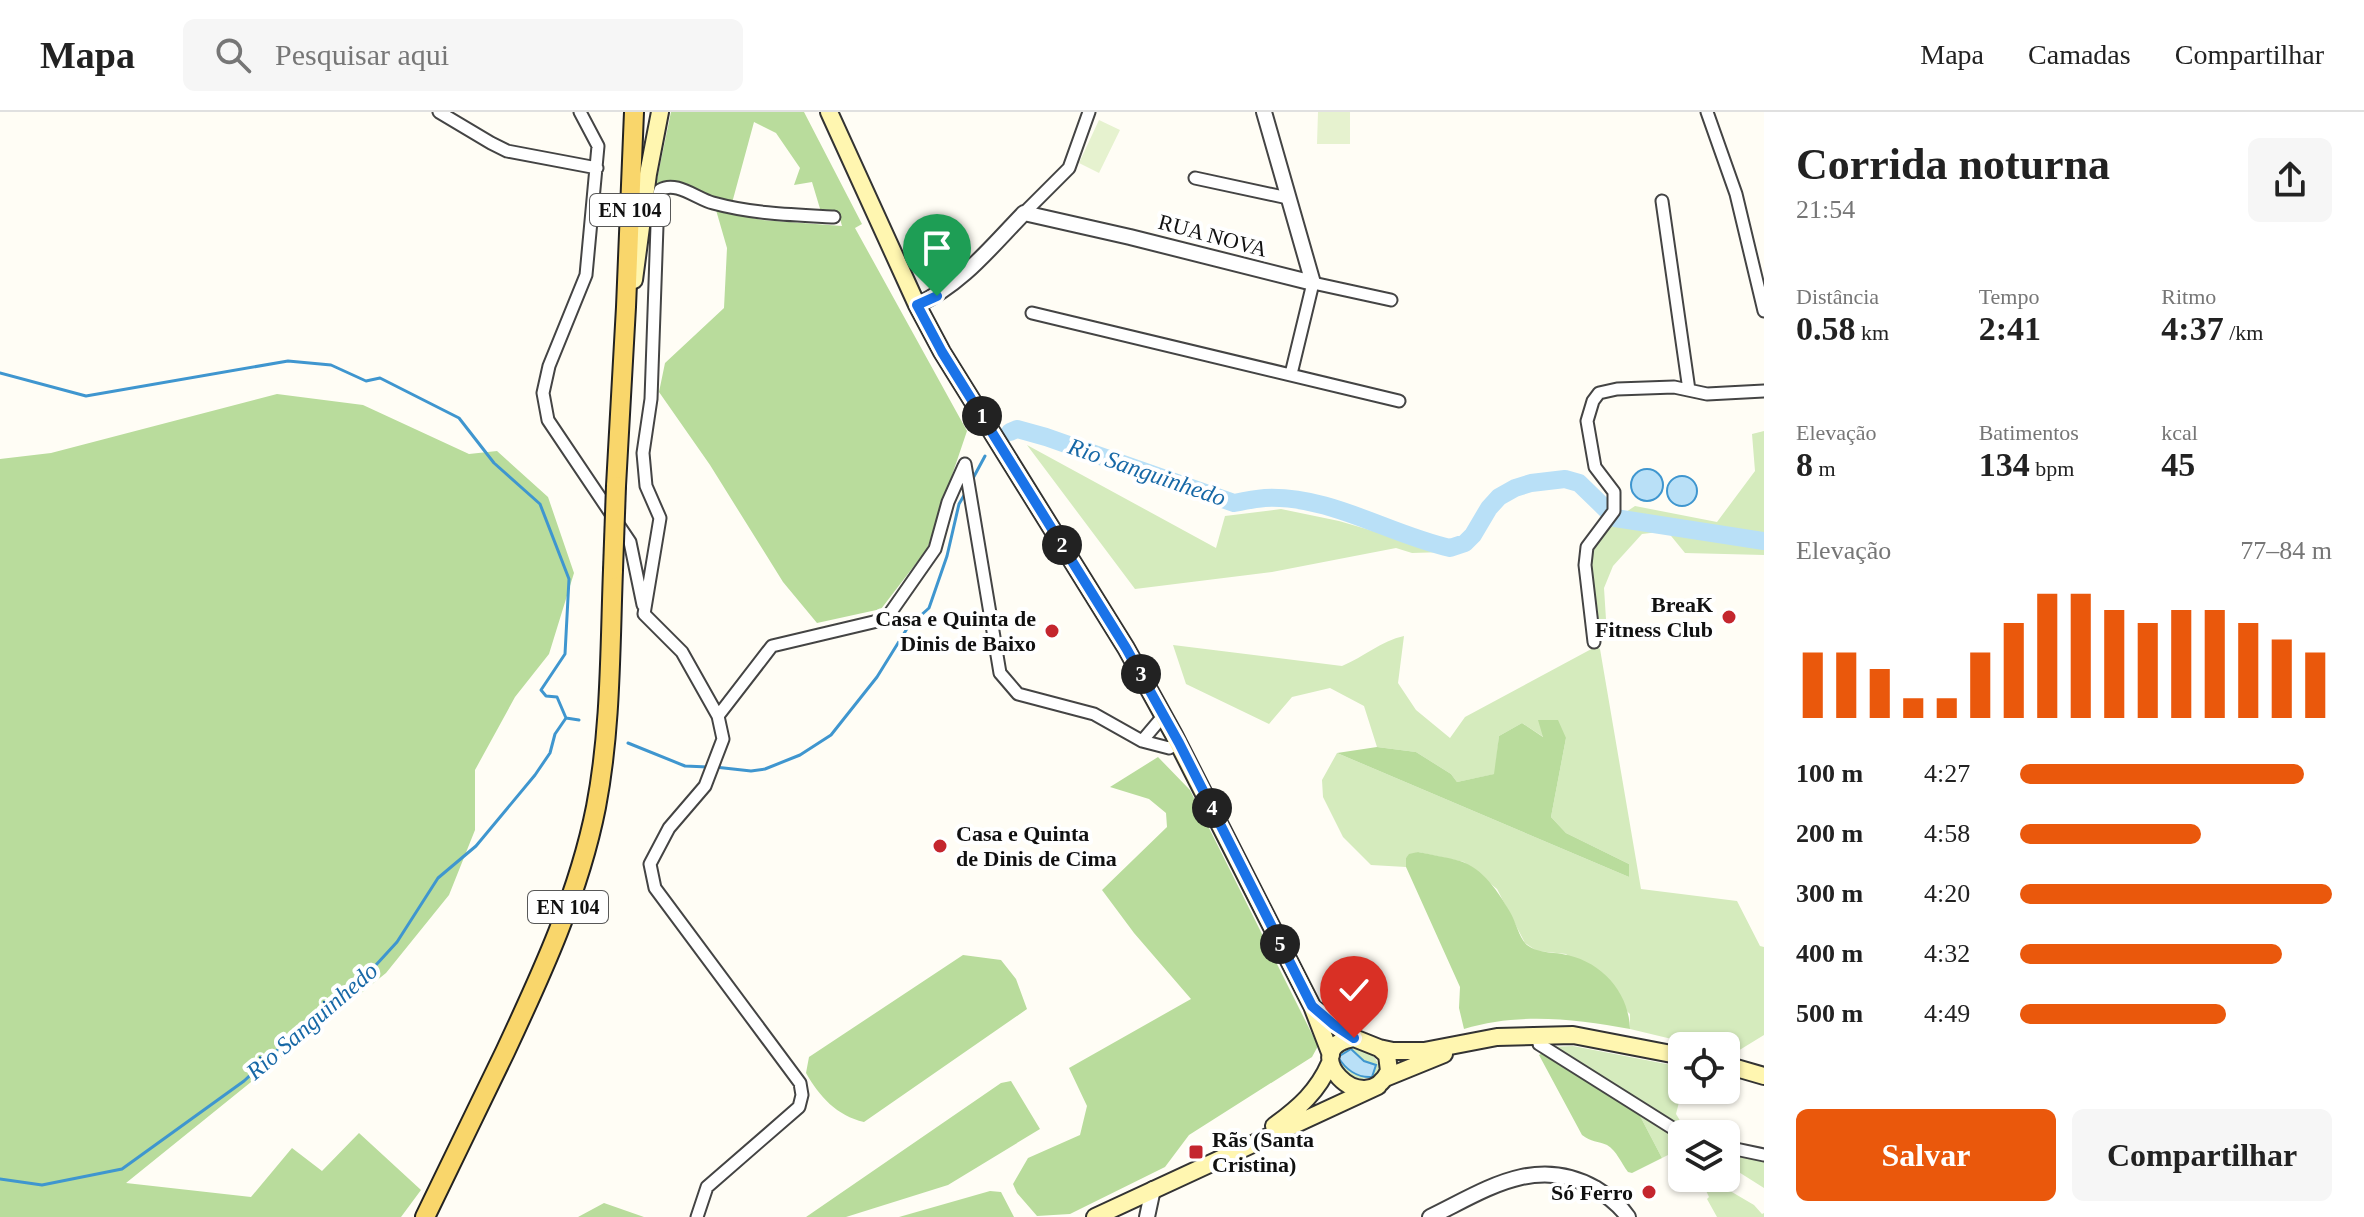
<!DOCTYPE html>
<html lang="pt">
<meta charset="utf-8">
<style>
:root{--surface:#fff;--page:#f6f6f6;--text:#222;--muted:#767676;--line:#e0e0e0;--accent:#ea580c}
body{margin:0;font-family:"Times New Roman",serif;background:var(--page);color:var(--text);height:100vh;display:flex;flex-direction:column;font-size:30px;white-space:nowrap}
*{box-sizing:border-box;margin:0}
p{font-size:26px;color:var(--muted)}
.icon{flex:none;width:44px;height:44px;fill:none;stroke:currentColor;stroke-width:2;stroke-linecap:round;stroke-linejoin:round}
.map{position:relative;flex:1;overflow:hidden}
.drawer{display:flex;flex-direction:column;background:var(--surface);width:600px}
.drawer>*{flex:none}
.fabs{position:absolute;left:1668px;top:920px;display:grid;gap:16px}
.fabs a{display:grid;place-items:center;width:72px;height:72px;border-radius:12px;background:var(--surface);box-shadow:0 2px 6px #0004;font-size:40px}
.pin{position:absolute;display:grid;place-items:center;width:68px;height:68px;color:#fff;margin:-82px -34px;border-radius:50% 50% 50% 0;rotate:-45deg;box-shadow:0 0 8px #0007}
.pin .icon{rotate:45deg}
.km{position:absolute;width:40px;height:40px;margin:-20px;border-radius:50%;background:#222;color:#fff;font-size:22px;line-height:40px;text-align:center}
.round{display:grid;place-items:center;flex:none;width:84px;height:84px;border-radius:12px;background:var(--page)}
.headline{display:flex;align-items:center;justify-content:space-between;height:136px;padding:0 32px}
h1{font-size:44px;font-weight:800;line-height:60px}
.metrics{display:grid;grid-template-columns:repeat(3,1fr);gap:12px;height:136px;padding:8px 32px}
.metrics div{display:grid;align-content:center}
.metrics b{font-size:34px;font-weight:800}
.metrics small{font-size:22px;font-weight:400}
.metrics p{font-size:22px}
.chart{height:224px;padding:16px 32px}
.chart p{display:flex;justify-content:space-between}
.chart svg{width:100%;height:144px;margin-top:8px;stroke:var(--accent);stroke-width:6}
.button{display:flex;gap:16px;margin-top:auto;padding:16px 32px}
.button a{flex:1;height:92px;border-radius:12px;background:var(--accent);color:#fff;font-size:32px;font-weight:800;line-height:92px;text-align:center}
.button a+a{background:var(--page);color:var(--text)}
ul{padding:0 32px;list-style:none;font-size:26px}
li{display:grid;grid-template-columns:128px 96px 1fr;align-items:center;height:60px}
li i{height:20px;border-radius:10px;background:var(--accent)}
header{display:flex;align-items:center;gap:48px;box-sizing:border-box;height:112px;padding:0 40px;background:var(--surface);border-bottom:2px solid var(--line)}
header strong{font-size:38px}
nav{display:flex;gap:44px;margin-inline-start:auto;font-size:28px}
.search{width:560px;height:72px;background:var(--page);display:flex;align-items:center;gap:20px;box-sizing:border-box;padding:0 28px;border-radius:12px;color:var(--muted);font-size:30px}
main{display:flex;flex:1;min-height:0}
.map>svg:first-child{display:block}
</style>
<header>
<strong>Mapa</strong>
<div class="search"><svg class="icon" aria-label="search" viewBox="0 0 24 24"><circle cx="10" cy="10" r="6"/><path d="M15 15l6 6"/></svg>Pesquisar aqui</div>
<nav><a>Mapa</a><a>Camadas</a><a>Compartilhar</a></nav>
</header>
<main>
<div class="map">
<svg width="1764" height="1105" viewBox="0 0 1764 1105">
<rect width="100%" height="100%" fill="#fffdf5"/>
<!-- green -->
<path fill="#d5ebbd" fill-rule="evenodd" d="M1764,319V443L1685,441L1667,419L1642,422L1613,454L1604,476L1607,523L1601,524L1589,440L1611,410L1635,394L1717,410L1755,359L1752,322Z
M1027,333L1216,436L1225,404L1281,397L1339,409L1445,440L1412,441L1396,436L1272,460L1135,477Z
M1404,524L1398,571L1416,598L1450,626L1465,605L1597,534L1600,537L1641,777L1737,789L1760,834L1764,835V923L1733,942L1726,940V934H1701L1630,917V902L1566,842L1537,839L1525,831L1497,777L1464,750L1418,740L1406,746V755L1371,753L1343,725L1323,685L1322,668L1337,641L1629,765V752L1566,721L1551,705L1566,626H1545L1522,611L1499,624L1495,662L1457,670L1451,662L1416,640L1377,635L1364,594L1330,576L1292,585L1269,612L1186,572L1173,533L1342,554C1364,545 1381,529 1404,524Z
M1351,934C1364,937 1377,942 1379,956L1374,965L1356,968L1342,961L1336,944L1338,940ZM1351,937L1365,949L1375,953L1369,963C1355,966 1345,956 1338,945Z
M1573,934L1682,955V978L1676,1002L1687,1020L1549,935Z
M1639,1002L1682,1024V1036L1662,1046Z
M1726,1040L1759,1046L1764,1049V1076L1726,1052Z
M1700,1066H1708L1754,1093L1762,1102L1764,1101V1105H1717L1707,1087L1709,1085Z"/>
<!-- forest -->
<path fill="#b9dc9c" d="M671,0H804L862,112L855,116L967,319L927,437L881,497L817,511L783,470L710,353L659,280L665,251L724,196L727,136L716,98L762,108L842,114L839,103L821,100L812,70L794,73L800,56L776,21L754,10L732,91L656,72Z
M277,282L363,293L469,342L497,339L548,385L574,461L549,542L515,585L475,658V718L449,783L386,861L126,1071L251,1085L292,1036L322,1059L359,1021L421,1078L401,1105H0V347L51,341Z
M1538,608H1558L1566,626L1551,705L1566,721L1629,752V765L1337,641L1377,635L1416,640L1451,662L1457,670L1494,662L1499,624L1522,611L1543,625Z
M1158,645L1190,678L1318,934L1312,945L1189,1023L1165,1055L1070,1102L1037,1104L1017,1081L1013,1072L1028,1046L1080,1023L1087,994L1069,956L1191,887L1134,821L1102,778L1167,715L1166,701L1149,687L1110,675Z
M1418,740C1432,743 1446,745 1460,749C1483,756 1499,781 1510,800C1516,810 1519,826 1527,833C1537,841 1551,840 1562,842C1600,848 1629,879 1630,917C1575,907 1519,900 1464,917L1459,896L1460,875L1406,755V746L1409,742Z
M963,843L1001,848L1016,867L1027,897L864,1010C837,1004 819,984 806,961L809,945Z
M1544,940L1639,1002L1662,1046L1632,1061L1628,1060C1621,1051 1617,1039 1607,1033C1598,1029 1591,1030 1582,1023L1539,943Z
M1011,969L1040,1017L948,1073L846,1105H806L1001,971Z
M990,1079L1001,1080L1014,1105H899Z
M604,1091L644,1105H578Z"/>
<!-- pitch -->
<path fill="#e6f2cf" d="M1318,0H1350V32H1317Z
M1099,8L1120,18L1099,61L1079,51Z"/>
<!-- water -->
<path fill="#b9e0f7" stroke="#3f96cf" stroke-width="2" d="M1631 373a16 16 0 1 1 32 0a16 16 0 1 1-32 0Z
M1667 379a15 15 0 1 1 30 0a15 15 0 1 1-30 0Z
M1351,937L1364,949L1376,953L1372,965C1358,966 1346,958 1338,945Z"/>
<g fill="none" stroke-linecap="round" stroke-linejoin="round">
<!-- stream -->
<path stroke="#3f96cf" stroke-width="3" d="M0,261L86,284L288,249L331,253L366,269L380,266L459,306L494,351L540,392L569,467L565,542L541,578L546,584L557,585L566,606
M971,370L985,344
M628,631L685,654L708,655
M715,655L751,659L765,657L800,643L831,623L877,565L908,515L929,496L947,444L959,392L966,380
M0,1067L42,1073L122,1057L244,969L299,918L354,877L397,830L438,766L476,734L535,663L550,641L555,622L566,606L579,608"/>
<!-- river -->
<path stroke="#b9e0f7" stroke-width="18" d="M1010,320L1017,317L1046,325L1234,391C1244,389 1254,387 1265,386C1330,383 1388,422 1450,436L1465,431L1473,423L1489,396L1499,385L1515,376L1531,371L1565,367L1579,371L1615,406L1764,429"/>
<defs>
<path id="minor" d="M439,0L491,31L507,39L597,56
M580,0L598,34L586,163L549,254L543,281L548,308L630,430L643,493
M1707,0L1736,82L1764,199
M1195,66L1288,86
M1662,89L1689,278
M1024,101L1069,56L1089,0
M1032,201L1399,289
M1291,262L1313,171L1391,188
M965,352L1000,561L1018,582L1094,602L1142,629L1169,636L1179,631
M1594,530L1585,453L1587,435L1614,399V380L1595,355L1587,309L1593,289L1599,281L1617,277L1674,275L1707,282L1764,279
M718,604L772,534L886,507L935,437L948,390L964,354
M1142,629L1164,603
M1540,923L1539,932L1682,1022
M1726,1035L1764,1043
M697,1105L707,1075L799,995L802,983L800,971L655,776L650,752L669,716L705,674L723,627L718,604L682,540L644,502L660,406L646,374L643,341L651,287L658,85L660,78C676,68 697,87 713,91C753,102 794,103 834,105"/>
<path id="tertiary" d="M917,193C962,172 990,136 1024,101L1130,125L1313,171L1264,0
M1147,1105L1153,1077
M1430,1105C1484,1079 1535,1042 1595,1076C1608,1084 1619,1092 1628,1105"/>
<path id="secondary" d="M829,0L917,193L942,240L1126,536L1174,623L1312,894L1331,943
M634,168L648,62L660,0
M1316,898L1333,912L1354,926L1379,936L1387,943L1389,959C1363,1011 1294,935 1354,926
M1379,936L1393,939H1424L1497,925L1573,923L1682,944
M1726,953L1764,964
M1385,966L1444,942
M1274,1014C1299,996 1318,979 1330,951
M1095,1105L1378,974"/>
<path id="primary" d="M616,374L626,195L634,0
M425,1105C452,1050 478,995 505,940C542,861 579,781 596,695C611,617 610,537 613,458"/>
</defs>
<!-- minor casing -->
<use href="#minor" stroke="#444" stroke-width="15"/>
<!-- tertiary casing -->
<use href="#tertiary" stroke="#444" stroke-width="18"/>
<!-- secondary casing -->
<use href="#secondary" stroke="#333" stroke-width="20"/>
<!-- primary casing -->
<use href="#primary" stroke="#222" stroke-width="22"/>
<!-- minor -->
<use href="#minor" stroke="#fff" stroke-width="11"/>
<!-- tertiary -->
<use href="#tertiary" stroke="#fff" stroke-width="14"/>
<!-- secondary -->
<use href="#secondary" stroke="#fff6b0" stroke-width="16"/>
<!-- primary -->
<use href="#primary" stroke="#f9d66b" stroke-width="18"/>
<defs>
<path id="primary-bridge" d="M613,458L616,374"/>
</defs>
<!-- primary-bridge casing -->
<use href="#primary-bridge" stroke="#222" stroke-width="22" stroke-linecap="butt"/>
<!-- primary-bridge -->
<use href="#primary-bridge" stroke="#f9d66b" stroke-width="18"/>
</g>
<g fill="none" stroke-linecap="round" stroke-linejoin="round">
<defs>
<path id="route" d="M937,184L917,193L942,240L1126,536L1179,631L1312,894L1333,912L1354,926"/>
</defs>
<!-- route casing -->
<use href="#route" stroke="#fff" stroke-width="16"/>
<!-- route -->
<use href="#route" stroke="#1a73e8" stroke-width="10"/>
</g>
<!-- markers -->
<g fill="#c4262e" stroke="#fff" stroke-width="3">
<circle cx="1729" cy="505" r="8"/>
<circle cx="1052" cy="519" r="8"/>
<circle cx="940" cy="734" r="8"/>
<rect x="1188" y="1032" width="16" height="16" rx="4"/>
<circle cx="1649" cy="1080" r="8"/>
</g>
<g text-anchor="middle" stroke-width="8" stroke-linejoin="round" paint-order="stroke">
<!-- shield labels -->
<g fill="#fff" stroke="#585858" stroke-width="2">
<rect x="590" y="82" width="80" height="32" rx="6"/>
<rect x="528" y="779" width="80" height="32" rx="6"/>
</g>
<g font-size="20" font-weight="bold" fill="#111">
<text x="630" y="105">EN 104</text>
<text x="568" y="802">EN 104</text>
</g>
<!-- street labels -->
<g font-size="22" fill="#111" stroke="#fff">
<text transform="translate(1213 123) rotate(15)" y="8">RUA NOVA</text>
</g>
<!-- poi labels -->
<g font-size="22" font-weight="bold" fill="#111" stroke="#fff" text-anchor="end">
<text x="1713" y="500">BreaK<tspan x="1713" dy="25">Fitness Club</tspan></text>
<text x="1036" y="514">Casa e Quinta de<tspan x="1036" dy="25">Dinis de Baixo</tspan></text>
<text x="956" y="729" text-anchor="start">Casa e Quinta<tspan x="956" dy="25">de Dinis de Cima</tspan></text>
<text x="1212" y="1035" text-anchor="start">Rãs (Santa<tspan x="1212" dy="25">Cristina)</tspan></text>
<text x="1633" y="1088">Só Ferro</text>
</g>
<!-- water labels -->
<g font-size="24" font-style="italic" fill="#1768a6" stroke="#fff">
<text transform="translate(1147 360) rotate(19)" y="8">Rio Sanguinhedo</text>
<text transform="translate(312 909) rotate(-41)" y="8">Rio Sanguinhedo</text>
</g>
</g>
</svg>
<div class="fabs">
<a><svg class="icon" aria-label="locate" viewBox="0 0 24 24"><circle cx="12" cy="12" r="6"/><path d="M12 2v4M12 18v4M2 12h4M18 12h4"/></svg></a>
<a><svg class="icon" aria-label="layers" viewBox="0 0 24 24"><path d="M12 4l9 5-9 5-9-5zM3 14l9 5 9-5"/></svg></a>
</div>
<div class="pin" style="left:937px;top:184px;background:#1e9e55"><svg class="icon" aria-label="arrive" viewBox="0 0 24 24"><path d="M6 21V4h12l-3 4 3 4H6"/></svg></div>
<div class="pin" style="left:1354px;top:926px;background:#d93025"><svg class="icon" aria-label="check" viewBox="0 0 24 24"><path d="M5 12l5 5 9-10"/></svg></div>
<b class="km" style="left:982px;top:304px">1</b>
<b class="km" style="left:1062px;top:433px">2</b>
<b class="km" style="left:1141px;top:562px">3</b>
<b class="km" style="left:1212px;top:696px">4</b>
<b class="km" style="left:1280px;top:832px">5</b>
</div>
<section class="drawer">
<div class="headline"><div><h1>Corrida noturna</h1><p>21:54</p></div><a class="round"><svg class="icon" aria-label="share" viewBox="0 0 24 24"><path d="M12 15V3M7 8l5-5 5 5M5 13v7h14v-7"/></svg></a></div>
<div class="metrics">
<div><p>Distância</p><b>0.58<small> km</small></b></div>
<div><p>Tempo</p><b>2:41</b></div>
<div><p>Ritmo</p><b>4:37<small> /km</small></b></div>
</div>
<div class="metrics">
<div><p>Elevação</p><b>8<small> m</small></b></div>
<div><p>Batimentos</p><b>134<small> bpm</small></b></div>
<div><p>kcal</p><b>45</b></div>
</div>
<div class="chart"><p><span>Elevação</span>77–84 m</p>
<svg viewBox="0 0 160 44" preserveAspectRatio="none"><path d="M5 44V24M15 44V24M25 44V29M35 44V38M45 44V38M55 44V24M65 44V15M75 44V6M85 44V6M95 44V11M105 44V15M115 44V11M125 44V11M135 44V15M145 44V20M155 44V24"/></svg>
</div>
<ul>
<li><b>100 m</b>4:27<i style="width:91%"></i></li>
<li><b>200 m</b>4:58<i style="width:58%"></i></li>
<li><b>300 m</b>4:20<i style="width:100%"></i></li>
<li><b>400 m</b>4:32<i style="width:84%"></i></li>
<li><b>500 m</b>4:49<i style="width:66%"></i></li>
</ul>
<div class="button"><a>Salvar</a><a>Compartilhar</a></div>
</section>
</main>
